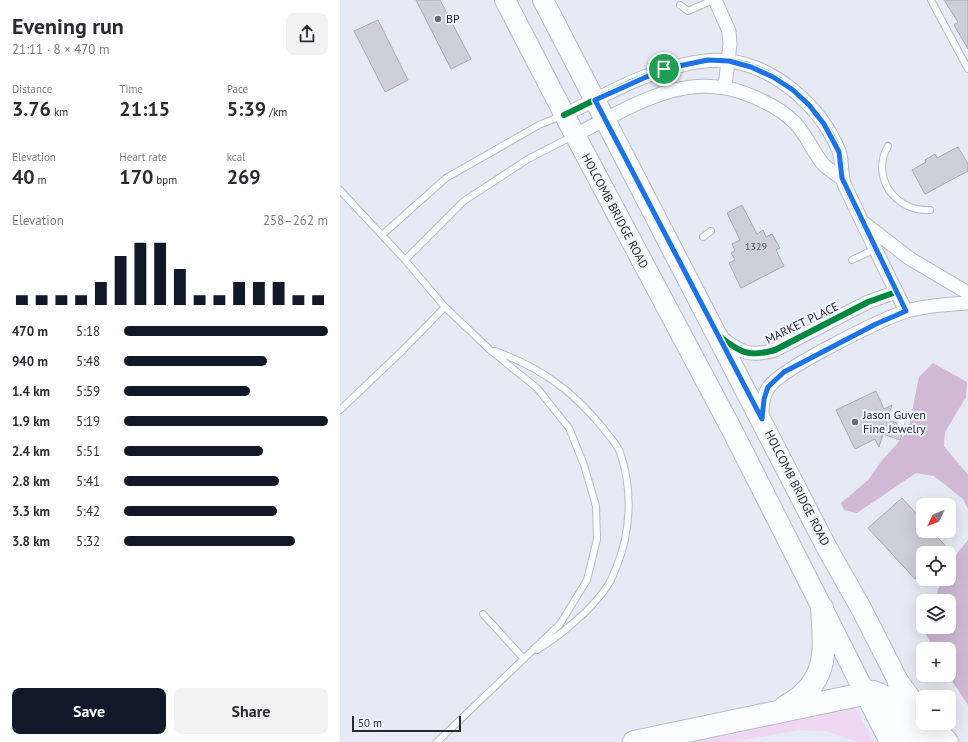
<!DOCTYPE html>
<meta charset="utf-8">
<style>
:root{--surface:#fff;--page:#f2f2f3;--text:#2b2b33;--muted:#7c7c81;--accent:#111827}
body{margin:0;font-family:"PT Sans",sans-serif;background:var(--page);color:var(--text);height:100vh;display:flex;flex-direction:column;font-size:15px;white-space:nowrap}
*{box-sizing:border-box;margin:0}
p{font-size:13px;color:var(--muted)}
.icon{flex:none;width:22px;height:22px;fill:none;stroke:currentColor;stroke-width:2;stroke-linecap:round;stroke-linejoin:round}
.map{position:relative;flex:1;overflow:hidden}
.sheet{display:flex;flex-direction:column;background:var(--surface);width:340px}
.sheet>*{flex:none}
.needle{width:26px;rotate:227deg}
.fabs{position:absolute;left:576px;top:498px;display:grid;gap:8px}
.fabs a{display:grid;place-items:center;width:40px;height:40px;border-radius:8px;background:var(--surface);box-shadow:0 4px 16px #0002;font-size:20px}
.scale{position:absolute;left:12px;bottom:10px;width:109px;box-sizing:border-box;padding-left:4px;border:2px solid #242935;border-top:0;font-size:11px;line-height:14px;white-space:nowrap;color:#242935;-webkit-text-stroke:3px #f2f5fb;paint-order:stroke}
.pin{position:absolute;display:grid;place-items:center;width:34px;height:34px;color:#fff;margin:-17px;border:2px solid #fff;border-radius:50%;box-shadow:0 1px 4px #0007}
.round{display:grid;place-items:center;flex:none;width:42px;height:42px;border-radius:8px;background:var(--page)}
.head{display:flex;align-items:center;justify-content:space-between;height:68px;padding:0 12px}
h1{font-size:22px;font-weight:700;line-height:30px}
.stats{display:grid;grid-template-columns:repeat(3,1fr);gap:6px;height:68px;padding:4px 12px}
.stats div{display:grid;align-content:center}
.stats b{font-size:20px;font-weight:700}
.stats small{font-size:11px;font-weight:400}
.stats p{font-size:11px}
.chart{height:112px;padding:8px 12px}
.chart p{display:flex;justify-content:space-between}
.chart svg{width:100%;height:72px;margin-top:4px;stroke:var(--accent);stroke-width:6}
.button{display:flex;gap:8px;margin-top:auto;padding:8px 12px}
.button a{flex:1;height:46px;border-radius:8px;background:var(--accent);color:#fff;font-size:16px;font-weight:700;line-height:46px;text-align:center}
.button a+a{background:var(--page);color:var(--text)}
ul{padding:0 12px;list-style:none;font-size:13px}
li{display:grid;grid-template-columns:64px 48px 1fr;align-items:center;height:30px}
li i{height:10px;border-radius:5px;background:var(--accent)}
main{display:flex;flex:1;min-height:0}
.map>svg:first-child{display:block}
</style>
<main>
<section class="sheet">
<div class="head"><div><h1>Evening run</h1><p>21:11 · 8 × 470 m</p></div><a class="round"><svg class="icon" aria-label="share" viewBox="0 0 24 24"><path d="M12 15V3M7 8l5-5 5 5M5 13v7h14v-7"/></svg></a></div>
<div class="stats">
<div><p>Distance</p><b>3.76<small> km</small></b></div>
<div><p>Time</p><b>21:15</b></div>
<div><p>Pace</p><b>5:39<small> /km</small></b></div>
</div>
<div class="stats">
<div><p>Elevation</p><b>40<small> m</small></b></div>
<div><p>Heart rate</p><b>170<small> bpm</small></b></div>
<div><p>kcal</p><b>269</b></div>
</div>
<div class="chart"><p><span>Elevation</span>258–262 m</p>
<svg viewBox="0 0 160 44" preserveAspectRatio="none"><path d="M5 44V38M15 44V38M25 44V38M35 44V38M45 44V30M55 44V14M65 44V6M75 44V6M85 44V22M95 44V38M105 44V38M115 44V30M125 44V30M135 44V30M145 44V38M155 44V38"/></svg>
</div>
<ul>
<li><b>470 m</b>5:18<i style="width:100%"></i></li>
<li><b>940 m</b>5:48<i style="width:70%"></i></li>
<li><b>1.4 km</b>5:59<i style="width:62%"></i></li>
<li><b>1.9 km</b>5:19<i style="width:100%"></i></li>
<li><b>2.4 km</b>5:51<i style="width:68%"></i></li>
<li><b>2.8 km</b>5:41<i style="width:76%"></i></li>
<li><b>3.3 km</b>5:42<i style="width:75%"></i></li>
<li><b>3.8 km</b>5:32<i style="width:84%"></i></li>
</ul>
<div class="button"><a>Save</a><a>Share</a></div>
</section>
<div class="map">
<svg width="628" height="742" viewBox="0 0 628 742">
<rect width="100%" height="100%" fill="#e6eaf5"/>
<!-- green -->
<path fill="#efd6f2" d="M514,706L534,742H519L486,731L459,730L393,742H328Z"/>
<!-- forest -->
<path fill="#d1b9d5" d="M593,363L627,382L626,397L605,432L604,446L628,475V509L623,499L594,476L576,473L517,513L504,510L501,503L528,480L540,463L568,431L579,377Z
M628,540V705L608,675H609V649H594L584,631L585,627H609V601H594L602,579H609C609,562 617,553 628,540Z"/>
<!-- building -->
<path fill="#ceced9" stroke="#a8a8b3" d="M76,0H100L131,59L111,69Z
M604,0H628V49L614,25L618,22Z
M38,20L68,80L45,92L14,31Z
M618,147L628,164V171L585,194L572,170L586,162L585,160L595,154L597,158Z
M402,205L417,234L423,230L426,237L432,234L440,248L436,250L444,266L401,288L389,263L395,260L391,253L395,251L392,244L400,240L387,213Z
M536,391L544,409L552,405L547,420L557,423L560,428L565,426L560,440L543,434L539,447L535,439L515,449L496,410Z
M562,498L583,521V531H592L612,553H583V572L575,579L528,528Z"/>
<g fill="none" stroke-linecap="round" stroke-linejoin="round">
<defs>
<path id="service" d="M591,0L628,69
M340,5L348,11L373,0
M548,146C530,178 556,212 590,210
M0,190L65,260L105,307L150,350L197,388L229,428L244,465L256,506L257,539L247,580L220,624L97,742
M42,235L106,178L199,125L221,116
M363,237L371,231
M65,260L124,201L188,159L233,136
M512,260L535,249
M155,351C201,368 232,390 263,428C268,435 277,444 280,452C293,490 291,532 276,568C273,574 272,580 268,585C252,610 222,634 197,650
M0,410L62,351L105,307
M561,424L562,418
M143,614L184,659"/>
<path id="minor" d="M375,0L389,31L390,44L385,86
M224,115C264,96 304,72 347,64C360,61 375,59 389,61C436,67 481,107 499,151C503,162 500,175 505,186C525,228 545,270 566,311
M235,135C293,106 348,67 414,97C428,103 444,111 455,123C467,135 473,153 484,165C489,170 496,174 501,178
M525,224L569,258L628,293
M381,337C401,353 410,357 435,350L528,302L556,292
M422,419C422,409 422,396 429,387C442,368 540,320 564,312C582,306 609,304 628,303"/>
<path id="primary" d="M165,0L235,135L392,430L550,742
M203,0L487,548L522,610L589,742"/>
<path id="motorway" d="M559,684L583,717
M445,707C489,683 485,652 482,608
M589,723L607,742
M294,742L533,692C554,697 563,725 572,742"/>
</defs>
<!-- service casing -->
<use href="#service" stroke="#b7bbc6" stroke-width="8"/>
<!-- minor casing -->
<use href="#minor" stroke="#b7bbc6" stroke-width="15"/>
<!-- primary casing -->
<use href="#primary" stroke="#b7bbc6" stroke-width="22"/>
<!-- motorway casing -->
<use href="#motorway" stroke="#b7bbc6" stroke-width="24"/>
<!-- service -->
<use href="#service" stroke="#fbfcfe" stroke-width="6"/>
<!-- minor -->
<use href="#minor" stroke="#fbfcfe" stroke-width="13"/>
<!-- primary -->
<use href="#primary" stroke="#fbfcfe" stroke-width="20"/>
<!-- motorway -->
<use href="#motorway" stroke="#fbfcfe" stroke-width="22"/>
<defs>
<path id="cycleway" d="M224,115C264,96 304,72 347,64C360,61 375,59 389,61C436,67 481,107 499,151C503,162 500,175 505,186C525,228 545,270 566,311
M378,335C399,352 408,358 435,350L528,302L556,292"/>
</defs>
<!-- cycleway casing -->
<use href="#cycleway" stroke="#f2f5fb" stroke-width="8"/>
<!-- cycleway -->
<use href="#cycleway" stroke="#00873e" stroke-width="6"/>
</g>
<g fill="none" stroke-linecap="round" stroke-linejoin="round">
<defs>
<path id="route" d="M368,60L389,61L411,67L433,77L453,90L469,105L484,124L499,152L502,178L566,311L536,324L444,372L428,387L424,399L422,419L255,100L324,69Z"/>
</defs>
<!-- route casing -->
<use href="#route" stroke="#fff" stroke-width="8"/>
<!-- route -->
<use href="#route" stroke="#1a73e8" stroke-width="5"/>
</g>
<!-- markers -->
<g fill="#686d78" stroke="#f2f5fb" stroke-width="1.5">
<circle cx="98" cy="19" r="4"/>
<circle cx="515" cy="422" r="4"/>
</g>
<g text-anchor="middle" stroke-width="4" stroke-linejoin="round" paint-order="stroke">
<!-- number labels -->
<g font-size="10" fill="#4e525e">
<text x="416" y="250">1329</text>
</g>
<!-- poi labels -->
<g font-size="12" fill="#242935" stroke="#f2f5fb" text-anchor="start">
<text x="106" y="23">BP</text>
<text x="523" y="419">Jason Guven<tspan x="523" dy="14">Fine Jewelry</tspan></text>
</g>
<!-- street labels -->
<g font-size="12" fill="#242935" stroke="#f2f5fb">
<text transform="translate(275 211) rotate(62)" y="4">HOLCOMB BRIDGE ROAD</text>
<text transform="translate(462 323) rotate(-26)" y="4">MARKET PLACE</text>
<text transform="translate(457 488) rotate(63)" y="4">HOLCOMB BRIDGE ROAD</text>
</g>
</g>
</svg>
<div class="fabs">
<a><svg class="needle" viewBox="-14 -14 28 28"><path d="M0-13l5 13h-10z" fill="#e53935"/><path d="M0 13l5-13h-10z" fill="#7c7c81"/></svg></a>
<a><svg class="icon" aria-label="locate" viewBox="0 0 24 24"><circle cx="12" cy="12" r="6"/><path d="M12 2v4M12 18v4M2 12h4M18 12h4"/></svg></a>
<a><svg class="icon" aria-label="layers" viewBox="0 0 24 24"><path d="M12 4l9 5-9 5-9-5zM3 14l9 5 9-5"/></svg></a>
<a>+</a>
<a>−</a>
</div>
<div class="scale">50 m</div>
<div class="pin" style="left:324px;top:69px;background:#1e9e55"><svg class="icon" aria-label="arrive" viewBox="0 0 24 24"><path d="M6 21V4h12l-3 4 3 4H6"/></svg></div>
</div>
</main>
